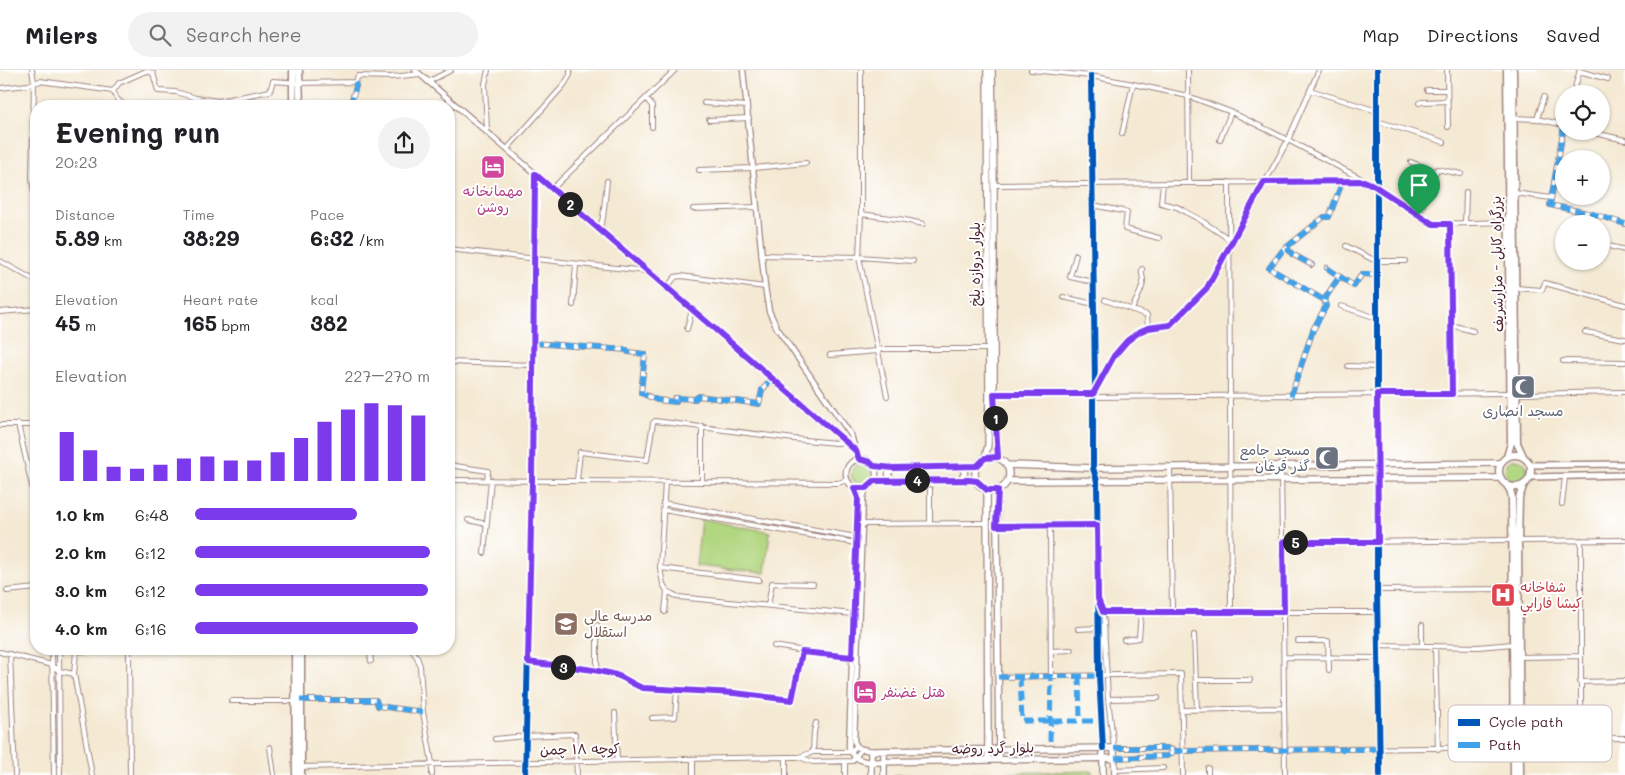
<!DOCTYPE html>
<meta charset="utf-8">
<style>
:root{--surface:#fff;--page:#f2f2f2;--text:#202124;--muted:#757577;--line:#e0e0e0;--accent:#7c3aed}
body{margin:0;font-family:Mali,"Playpen Sans Arabic",sans-serif;background:var(--page);color:var(--text);height:100vh;display:flex;flex-direction:column;font-size:19px;white-space:nowrap}
*{box-sizing:border-box;margin:0}
p{font-size:16px;color:var(--muted)}
.icon{flex:none;width:28px;height:28px;fill:none;stroke:currentColor;stroke-width:2;stroke-linecap:round;stroke-linejoin:round}
.map{position:relative;flex:1;overflow:hidden}
.details{position:absolute;left:30px;top:30px;width:425px;height:555px;display:flex;flex-direction:column;background:var(--surface);border-radius:20px;box-shadow:0 1px 4px #0004}
.details>*{flex:none}
.controls{position:absolute;left:1555px;top:15px;display:grid;gap:10px}
.controls a{display:grid;place-items:center;width:55px;height:55px;border-radius:50%;background:var(--surface);box-shadow:0 1px 4px #0004;font-size:25px}
.pin{position:absolute;display:grid;place-items:center;width:42px;height:42px;color:#fff;margin:-51px -21px;border-radius:50% 50% 50% 0;rotate:-45deg;box-shadow:0 0 5px #0007}
.pin .icon{rotate:45deg}
.km{position:absolute;width:25px;height:25px;margin:-12px;border-radius:50%;background:#222;color:#fff;font-size:14px;line-height:25px;text-align:center}
.round{display:grid;place-items:center;flex:none;width:52px;height:52px;border-radius:26px;background:var(--page)}
.headline{display:flex;align-items:center;justify-content:space-between;height:85px;padding:0 25px}
h1{font-size:28px;font-weight:700;line-height:38px}
.figures{display:grid;grid-template-columns:repeat(3,1fr);gap:8px;height:85px;padding:5px 25px}
.figures div{display:grid;align-content:center}
.figures b{font-size:21px;font-weight:700}
.figures small{font-size:14px;font-weight:400}
.figures p{font-size:14px}
.chart{height:140px;padding:10px 25px}
.chart p{display:flex;justify-content:space-between}
.chart svg{width:100%;height:90px;margin-top:5px;stroke:var(--accent);stroke-width:6}
ul{padding:0 25px;list-style:none;font-size:16px}
li{display:grid;grid-template-columns:80px 60px 1fr;align-items:center;height:38px}
li i{height:12px;border-radius:6px;background:var(--accent)}
header{display:flex;align-items:center;gap:30px;box-sizing:border-box;height:70px;padding:0 25px;background:var(--surface);border-bottom:1px solid var(--line)}
header strong{font-size:24px}
nav{display:flex;gap:28px;margin-inline-start:auto;font-size:18px}
.search{width:350px;height:45px;background:var(--page);display:flex;align-items:center;gap:12px;box-sizing:border-box;padding:0 18px;border-radius:28px;color:var(--muted);font-size:19px}
.map>svg:first-child{display:block}
</style>
<header>
<strong>Milers</strong>
<div class="search"><svg class="icon" aria-label="search" viewBox="0 0 24 24"><circle cx="10" cy="10" r="6"/><path d="M15 15l6 6"/></svg>Search here</div>
<nav><a>Map</a><a>Directions</a><a>Saved</a></nav>
</header>
<div class="map">
<svg width="1625" height="705" viewBox="0 0 1625 705">
<rect width="100%" height="100%" fill="#fff"/>
<filter id="ink" filterUnits="userSpaceOnUse"><feTurbulence type="fractalNoise" baseFrequency=".02" numOctaves="2"/><feDisplacementMap in="SourceGraphic" scale="10" xChannelSelector="R" yChannelSelector="G"/><feConvolveMatrix kernelMatrix="1 2 1 2 8 2 1 2 1" color-interpolation-filters="sRGB"/></filter>
<filter id="wash" filterUnits="userSpaceOnUse"><feTurbulence type="fractalNoise" baseFrequency=".0096" numOctaves="4" result="noise"/><feDisplacementMap in="SourceGraphic" scale="20" xChannelSelector="R" yChannelSelector="G"/><feGaussianBlur stdDeviation="1.12" result="paint"/><feColorMatrix in="noise" values="0 0 0 0 0 0 0 0 0 0 0 0 0 0 0 0 0 1.4 0 .05"/><feComposite in="paint" operator="in"/></filter>
<g filter="url(#wash)">
<rect width="100%" height="100%" fill="#f4e9d3"/>
<!-- green -->
<path fill="#b2d781" stroke="#7e7b56" d="M1505 400a11 11 0 1 1 22 0a11 11 0 1 1-22 0Z
M851 404a10 10 0 1 1 20 0a10 10 0 1 1-20 0Z
M701,449L770,462L765,503L696,496Z
M1092,701V705H894Z"/>
</g>
<g filter="url(#ink)">
<g fill="none" stroke-linecap="round" stroke-linejoin="round">
<defs>
<path id="minor" d="M32,0L34,12L32,109L36,135
M861,0V144L859,187L887,326
M1031,0L1091,6L1133,14L1188,26L1231,42L1288,70L1373,115L1433,154L1509,152
M1188,0L1189,112
M1377,0V520L1380,705
M1447,0L1448,57
M1579,1L1608,9
M1091,6L1095,317L1093,324V398L1097,411L1099,606L1103,678
M428,12L451,0
M0,18L28,15L40,11L113,21L119,13L146,1L153,3L158,21L176,22L196,28L219,31L270,21L273,11L299,13L355,12L358,6L391,7L420,4
M1310,20L1377,41
M1427,20H1447
M113,21L117,29L125,36
M1573,24L1580,0
M646,28L652,36V57
M704,33L747,36
M1419,33L1422,32L1448,31
M350,36L356,16L355,12
M1512,48L1537,49L1564,55
M1537,49L1544,27
M709,50L749,48
M1377,51L1444,72
M1564,56L1550,135L1593,144L1625,154
M1586,61L1625,70
M487,62L485,14L488,0
M1122,64L1133,14
M1220,70L1231,42
M507,79L564,15L570,5V0
M1411,92L1435,101
M699,100L753,98L806,93
M1229,112L1231,542
M1163,113L1161,133L1177,137L1199,149L1229,169
M994,115L1362,111
M552,119L675,0
M1515,123L1551,128
M1093,135L1127,142L1125,159L1159,168
M693,139L757,137
M861,144L905,150L923,154
M1419,145L1437,99L1461,104
M1450,153L1451,324
M1465,153L1466,122
M1580,154L1583,142
M599,159L603,148L607,111
M1601,174L1625,180
M1346,176L1376,191H1405
M1287,178L1292,184L1312,195
M449,179C515,186 581,195 647,201
M761,185L859,187L913,191
M1076,185L1070,207L1094,212
M0,191L36,211
M1327,198L1354,216L1362,204L1376,205
M1516,218L1542,220L1545,213L1625,235
M666,219L675,207L681,206L765,217
M1063,227L1094,234
M1105,230L1147,245L1148,258
M1324,230L1339,207
M573,235L576,195
M1341,236L1377,248
M1132,240C1135,231 1143,220 1143,211C1143,206 1141,204 1142,199
M0,242L36,239
M1451,255L1473,261
M687,259L692,240
M1585,262L1625,269
M533,273L627,280L628,282L645,284L641,323L657,330L676,332L675,328L695,329L699,326L759,334L762,320L772,309
M877,279H988
M830,285L877,281
M1563,291L1625,292
M449,292L533,295
M1348,296L1377,297
M1096,316L1114,286L1127,271L1139,262L1148,258L1170,255L1207,219L1288,70L1319,0
M994,324H1093
M1517,324L1625,322
M1291,326L1313,260L1326,236L1324,230L1269,198L1283,180L1324,147H1329L1340,118L1341,112
M1093,327L1511,323
M18,354L36,434
M0,355H36
M449,363H450
M449,395L488,401L487,410
M1281,396L1285,705
M1170,397L1172,542
M449,410L838,413L847,410
M577,410L580,382L647,390L653,353L655,351L794,369L836,373L846,372
M702,412V356
M930,419V453
M663,433L856,467
M1562,434L1565,407
M663,440L856,473
M468,450L487,454
M862,454L987,453
M997,456L1097,455
M1050,456L1051,607
M1518,471L1625,470
M1283,473L1511,470
M484,483L491,410
M660,498L759,510
M1377,520L1511,519
M7,521L36,518
M667,521L678,527L853,544
M1100,534L1104,552L1108,629L1114,678H1167L1175,681H1183L1514,677
M768,535L772,513L813,514
M665,542L667,521L663,514L660,498L665,412
M1102,542H1378
M597,555V601
M1422,555V576
M1078,559L1098,558
M1194,565L1197,639
M1124,570L1139,568L1141,542
M1298,571H1328L1329,600
M1378,575L1478,577L1513,574
M774,576L798,580L802,582L853,587
M1435,576L1438,679
M52,579L54,705
M59,579L60,705
M129,579L130,705
M369,579L371,591
M411,579L417,587L420,596L423,642L432,693V705
M1051,581L1071,580
M0,582L52,595L59,601L74,604L92,705
M10,584L15,705
M1284,587L1378,588
M1519,587L1580,586
M528,592C557,596 587,597 616,605C626,608 633,616 643,618L734,623L790,630L794,627L802,582
M74,604L76,582L98,579
M998,607L1181,604L1183,705
M1196,610H1250
M1580,612L1625,611
M1108,629L1158,628
M300,630H376L378,636L423,642
M231,631H295
M1182,640L1284,638
M615,643L617,690
M652,648L675,647L677,620
M1581,668V470
M495,669L526,666L575,664L577,705
M1520,669L1625,668
M270,677L274,705
M813,682L814,662L816,653
M786,687V705
M799,687L813,682H851L856,676
M1115,688L1167,686L1175,681
M693,689V705
M301,697L786,687H799L813,692L852,691L861,680
M1115,700L1163,698
M525,705L532,410L535,104
M845,705V692
M1208,705V698"/>
<path id="tertiary" d="M415,0L846,372L856,381L859,389
M743,0L765,217L769,241L777,258L851,365L855,379
M846 404a15 15 0 1 1 30 0a15 15 0 1 1-30 0Z
M874,396L893,398L977,396
M960,409L965,403L961,397
M892,410L888,404L893,398
M875,411L960,409L977,411
M854,417L858,428L849,677C853,688 860,691 871,692
M866,418L863,428L854,671L858,678L871,681"/>
<path id="secondary" d="M1530,395L1625,394
M1531,407L1625,405"/>
<path id="primary" d="M992,0L994,115V324L998,387
M975 404a17 17 0 1 1 34 0a17 17 0 1 1-34 0Z
M985,388L988,375L989,324L987,0
M1007,395L1093,398L1501,393
M1008,411L1501,408
M987,420L988,690
M998,420L997,456L999,690
M1103,678V705
M884,681V705
M871,692L1115,688
M871,705V681L1114,678L1115,705"/>
<path id="trunk" d="M293,0V36
M299,0L300,36
M1513,0L1517,373L1523,386
M1499 401a16 16 0 1 1 32 0a16 16 0 1 1-32 0Z
M1507,387L1511,373L1507,0
M1506,414L1510,420L1512,427L1514,705
M295,579L296,705
M301,579V705
M1520,705L1518,471L1519,428L1524,414"/>
</defs>
<!-- minor casing -->
<use href="#minor" stroke="#9f847f" stroke-width="6"/>
<!-- tertiary casing -->
<use href="#tertiary" stroke="#9f847f" stroke-width="7"/>
<!-- secondary casing -->
<use href="#secondary" stroke="#9f847f" stroke-width="8"/>
<!-- primary casing -->
<use href="#primary" stroke="#9f847f" stroke-width="8"/>
<!-- trunk casing -->
<use href="#trunk" stroke="#9f847f" stroke-width="9"/>
<!-- minor -->
<use href="#minor" stroke="#fff" stroke-width="4"/>
<!-- tertiary -->
<use href="#tertiary" stroke="#fff" stroke-width="4.5"/>
<!-- secondary -->
<use href="#secondary" stroke="#fff" stroke-width="5"/>
<!-- primary -->
<use href="#primary" stroke="#fff" stroke-width="5.5"/>
<!-- trunk -->
<use href="#trunk" stroke="#fff" stroke-width="6"/>
<!-- quiet -->
<path stroke="#40a2eb" stroke-width="5" stroke-dasharray="10 5" stroke-linecap="butt" d="M350,36L356,16L355,12
M1564,56L1550,135L1593,144L1625,154
M1287,178L1292,184L1312,195
M1327,198L1354,216L1362,204L1376,205
M1324,230L1339,207
M533,273L627,280L628,282L645,284L641,323L657,330L676,332L675,328L695,329L699,326L759,334L762,320L772,309
M1291,326L1313,260L1326,236L1324,230L1269,198L1283,180L1324,147H1329L1340,118L1341,112
M1079,606L1080,650
M998,607L1099,606
M1020,607L1022,651H1102
M300,630H376L378,636L423,642
M1050,671L1051,607
M1114,678H1167L1175,681L1379,679
M1115,688L1167,686L1175,681"/>
<defs>
<path id="cycleway" d="M1377,0V520L1380,705
M1091,6L1095,317L1093,324V398L1097,411L1099,606L1103,678
M525,705L532,410L535,104"/>
</defs>
<!-- cycleway casing -->
<use href="#cycleway" stroke="#fff" stroke-width="9"/>
<!-- cycleway -->
<use href="#cycleway" stroke="#0057b8" stroke-width="6"/>
</g>
</g>
<g fill="none" stroke-linecap="round" stroke-linejoin="round" filter="url(#ink)">
<defs>
<path id="route" d="M535,104L846,372L856,381L859,389L870,392L874,396L893,398L977,396L985,388L998,387L994,324H1093L1114,286L1127,271L1139,262L1148,258L1170,255L1207,218L1264,112L1364,111L1373,115L1433,154H1450L1452,324H1377L1378,472H1283L1284,542H1103L1098,529L1097,455L996,456L998,420H987L977,411L969,410L874,411L866,418H854L858,428L852,587L802,582L792,630L734,623L643,618C633,615 626,608 616,605C587,597 557,596 528,592L532,410Z"/>
</defs>
<!-- route casing -->
<use href="#route" stroke="#fff" stroke-width="10"/>
<!-- route -->
<use href="#route" stroke="#7c3aed" stroke-width="6"/>
</g>
<!-- icons -->
<defs>
<symbol id="hotel-square" viewBox="-11 -11 22 22"><rect x="-9" y="-9" width="18" height="18" rx="4" fill="#d1479c" stroke="#fff"/><path d="M-6-4.5h1.5V1H6V5H4.5V3h-9V5H-6ZM-4 0a1.8 1.8 0 1 1 3.6 0ZM.5 0V-2.5h3Q6-2.5 6 0Z" fill="#fff"/></symbol>
<symbol id="mosque-square" viewBox="-11 -11 22 22"><rect x="-9" y="-9" width="18" height="18" rx="4" fill="#6b7280" stroke="#fff"/><path d="M3.5-4.9A6 6 0 1 0 3.5 4.9A5 5 0 1 1 3.5-4.9Z" fill="#fff"/></symbol>
<symbol id="hospital-square" viewBox="-11 -11 22 22"><rect x="-9" y="-9" width="18" height="18" rx="4" fill="#e0444e" stroke="#fff"/><path d="M-5-5h3v3.5h4V-5h3V5h-3V1.5h-4V5h-3Z" fill="#fff"/></symbol>
<symbol id="school-square" viewBox="-11 -11 22 22"><rect x="-9" y="-9" width="18" height="18" rx="4" fill="#8d6e63" stroke="#fff"/><path d="M0-5L7-2L0 1L-7-2ZM-4 1L0 2.5L4 1V4Q0 6-4 4Z" fill="#fff"/></symbol>
</defs>
<g fill-rule="evenodd">
<use href="#hotel-square" x="479" y="83" width="28" height="28"/>
<use href="#mosque-square" x="1509" y="303" width="28" height="28"/>
<use href="#mosque-square" x="1313" y="374" width="28" height="28"/>
<use href="#hospital-square" x="1489" y="511" width="28" height="28"/>
<use href="#school-square" x="552" y="540" width="28" height="28"/>
<use href="#hotel-square" x="851" y="608" width="28" height="28"/>
</g>
<g text-anchor="middle" stroke-width="4" stroke-linejoin="round" paint-order="stroke">
<!-- hotel labels -->
<g font-size="14" fill="#b23c85" stroke="#fff">
<text x="493" y="126">مهمانخانه<tspan x="493" dy="16">روشن</tspan></text>
<text x="882" y="627" text-anchor="start">هتل غضنفر</text>
</g>
<!-- street labels -->
<g font-size="14" fill="#4a1f2b" stroke="#fff">
<text transform="translate(975 194) rotate(-90)" y="5">بلوار دروازه بلخ</text>
<text transform="translate(1497 194) rotate(-91)" y="5">بزرگراه کابل - مزارشریف</text>
<text transform="translate(993 678) rotate(-1)" y="5">بلوار گرد روضه</text>
<text transform="translate(580 679) rotate(-1)" y="5">كوچه ١٨ چمن</text>
</g>
<!-- worship labels -->
<g font-size="14" fill="#5b616d" stroke="#fff">
<text x="1523" y="346">مسجد انصاری</text>
<text x="1310" y="385" text-anchor="end">مسجد جامع<tspan x="1310" dy="16">گذر قرغان</tspan></text>
</g>
<!-- health labels -->
<g font-size="14" fill="#be3a42" stroke="#fff" text-anchor="start">
<text x="1520" y="522">شفاخانه<tspan x="1520" dy="16">كيشا فارابي</tspan></text>
</g>
<!-- education labels -->
<g font-size="14" fill="#785e54" stroke="#fff" text-anchor="start">
<text x="584" y="551">مدرسه عالی<tspan x="584" dy="16">استقلال</tspan></text>
</g>
</g>
<!-- legend -->
<rect x="1448" y="635" width="164" height="57" rx="8" fill="#fff" stroke="#c9bcbf" stroke-width="1"/>
<rect x="1458" y="649" width="22" height="7" fill="#0057b8"/>
<rect x="1458" y="672" width="22" height="6" fill="#40a2eb"/>
<g font-size="14" fill="#4a1f2b">
<text x="1489" y="657">Cycle path</text>
<text x="1489" y="680">Path</text>
</g>
</svg>
<div class="controls">
<a><svg class="icon" aria-label="locate" viewBox="0 0 24 24"><circle cx="12" cy="12" r="6"/><path d="M12 2v4M12 18v4M2 12h4M18 12h4"/></svg></a>
<a>+</a>
<a>−</a>
</div>
<div class="pin" style="left:1419px;top:145px;background:#1e9e55"><svg class="icon" aria-label="arrive" viewBox="0 0 24 24"><path d="M6 21V4h12l-3 4 3 4H6"/></svg></div>
<b class="km" style="left:995px;top:348px">1</b>
<b class="km" style="left:570px;top:134px">2</b>
<b class="km" style="left:563px;top:597px">3</b>
<b class="km" style="left:917px;top:410px">4</b>
<b class="km" style="left:1295px;top:472px">5</b>
<section class="details">
<div class="headline"><div><h1>Evening run</h1><p>20:23</p></div><a class="round"><svg class="icon" aria-label="share" viewBox="0 0 24 24"><path d="M12 15V3M7 8l5-5 5 5M5 13v7h14v-7"/></svg></a></div>
<div class="figures">
<div><p>Distance</p><b>5.89<small> km</small></b></div>
<div><p>Time</p><b>38:29</b></div>
<div><p>Pace</p><b>6:32<small> /km</small></b></div>
</div>
<div class="figures">
<div><p>Elevation</p><b>45<small> m</small></b></div>
<div><p>Heart rate</p><b>165<small> bpm</small></b></div>
<div><p>kcal</p><b>382</b></div>
</div>
<div class="chart"><p><span>Elevation</span>227–270 m</p>
<svg viewBox="0 0 160 44" preserveAspectRatio="none"><path d="M5 44V20M15 44V29M25 44V37M35 44V38M45 44V36M55 44V33M65 44V32M75 44V34M85 44V34M95 44V30M105 44V23M115 44V15M125 44V9M135 44V6M145 44V7M155 44V12"/></svg>
</div>
<ul>
<li><b>1.0 km</b>6:48<i style="width:69%"></i></li>
<li><b>2.0 km</b>6:12<i style="width:100%"></i></li>
<li><b>3.0 km</b>6:12<i style="width:99%"></i></li>
<li><b>4.0 km</b>6:16<i style="width:95%"></i></li>
</ul>
</section>
</div>
